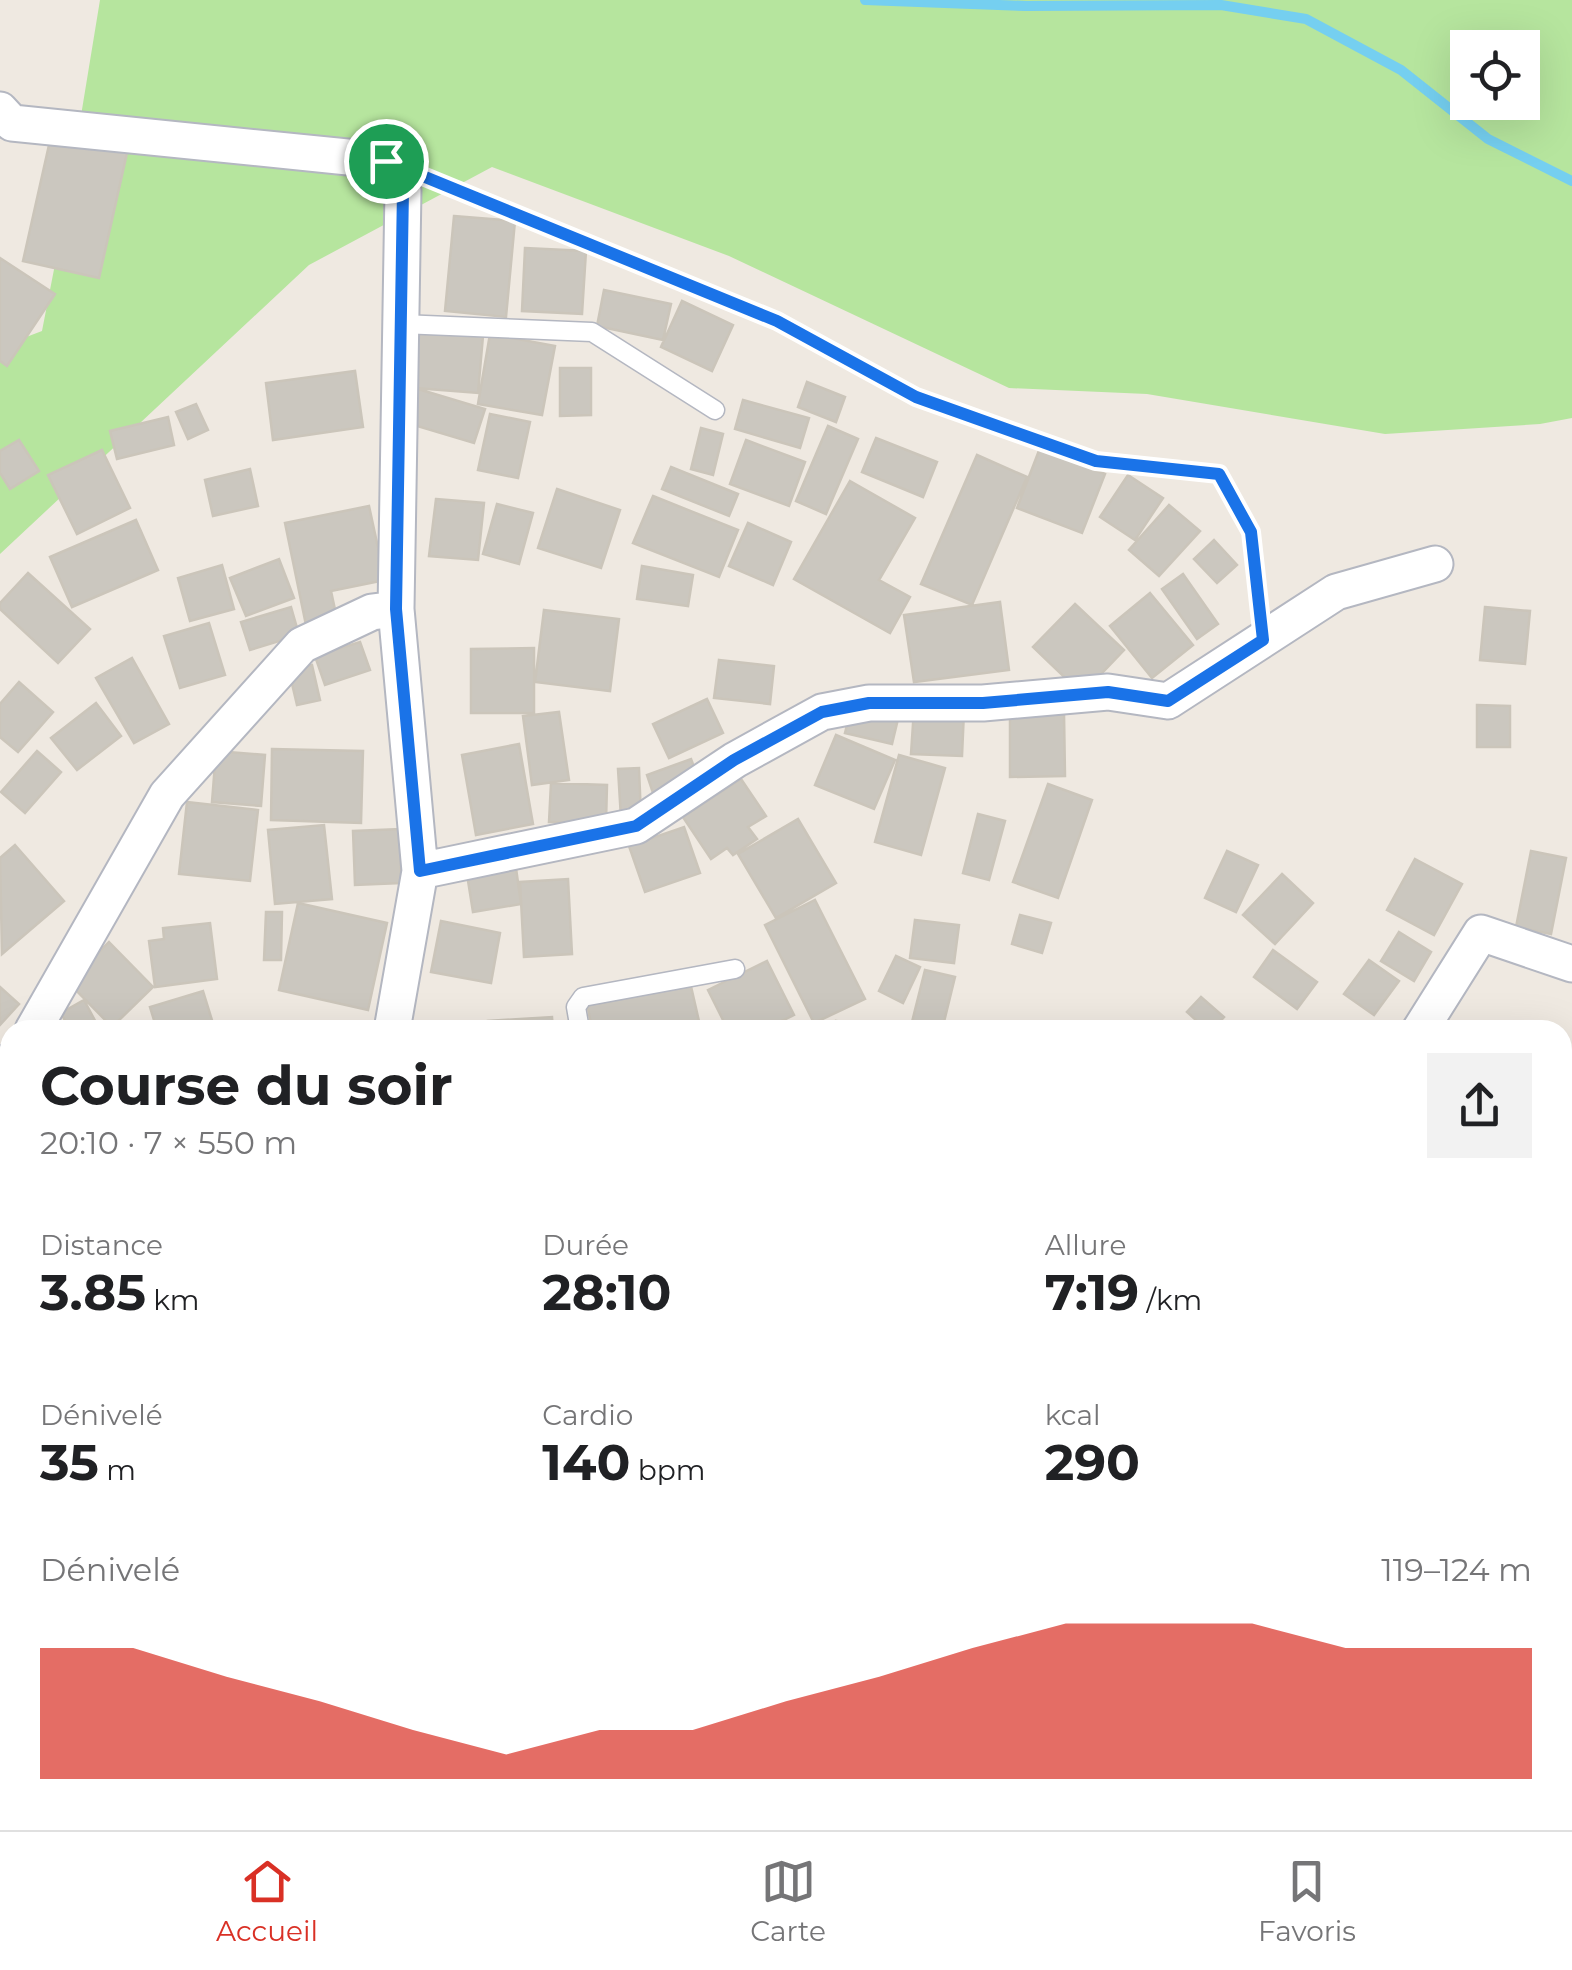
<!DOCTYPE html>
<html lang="fr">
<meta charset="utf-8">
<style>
:root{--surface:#fff;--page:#f2f2f2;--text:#202124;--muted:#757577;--line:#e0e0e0;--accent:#d93025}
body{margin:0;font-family:Montserrat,sans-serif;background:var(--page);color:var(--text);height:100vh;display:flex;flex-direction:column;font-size:38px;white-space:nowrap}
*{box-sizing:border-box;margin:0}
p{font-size:32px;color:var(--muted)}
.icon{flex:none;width:55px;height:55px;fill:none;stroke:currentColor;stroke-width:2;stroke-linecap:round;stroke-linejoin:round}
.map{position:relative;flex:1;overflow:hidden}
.panel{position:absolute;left:0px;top:1020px;width:1572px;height:810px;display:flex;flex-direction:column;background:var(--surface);border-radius:30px 30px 0 0;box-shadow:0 10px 40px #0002}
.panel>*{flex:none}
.buttons{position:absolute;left:1450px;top:30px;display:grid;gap:20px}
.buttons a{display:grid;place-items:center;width:90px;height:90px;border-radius:0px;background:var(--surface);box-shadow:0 10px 40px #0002;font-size:50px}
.pin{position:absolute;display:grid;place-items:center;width:85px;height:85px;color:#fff;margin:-42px;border:5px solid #fff;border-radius:50%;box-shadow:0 2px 10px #0007}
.round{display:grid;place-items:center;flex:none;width:105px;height:105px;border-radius:0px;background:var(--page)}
.headline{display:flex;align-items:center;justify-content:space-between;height:170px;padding:0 40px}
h1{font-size:55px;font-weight:700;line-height:75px}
.metrics{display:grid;grid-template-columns:repeat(3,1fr);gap:15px;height:170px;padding:10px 40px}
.metrics div{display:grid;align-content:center}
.metrics b{font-size:50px;font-weight:700}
.metrics small{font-size:28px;font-weight:400}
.metrics p{font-size:28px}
.chart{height:280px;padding:20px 40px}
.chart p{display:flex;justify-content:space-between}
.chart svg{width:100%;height:180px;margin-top:10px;fill:var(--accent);opacity:.7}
.tabs{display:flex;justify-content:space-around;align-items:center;height:140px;border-top:2px solid var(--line);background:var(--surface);font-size:28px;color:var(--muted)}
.tabs a{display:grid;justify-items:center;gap:5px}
.tabs .selected{color:var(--accent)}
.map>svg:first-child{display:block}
</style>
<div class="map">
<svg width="1572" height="1830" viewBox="0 0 1572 1830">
<rect width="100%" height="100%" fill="#efe9e1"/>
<!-- green -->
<path fill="#b6e59e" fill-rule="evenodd" d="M100,0H1572V418L1540,424L1385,434L1147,394L1009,388L729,256L492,167L309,265L0,554V347L42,331L65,213ZM1468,48H1522V102H1468Z"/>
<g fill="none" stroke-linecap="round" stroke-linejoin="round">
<!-- stream -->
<path stroke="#75cff0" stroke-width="10" d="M865,0L1026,6L1221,5L1306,19L1401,70L1488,139L1572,181"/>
</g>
<!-- building -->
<path fill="#cbc7bf" stroke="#cbc5ba" stroke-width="2.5" d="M51,136L127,153L99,278L23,261Z
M454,216L515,221L506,317L445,311Z
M525,248L586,251L582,314L522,311Z
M0,258L55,294L7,366L0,361Z
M604,290L671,304L663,340L597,326Z
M682,301L733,325L712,371L661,347Z
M408,330L483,336L478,393L403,387Z
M490,334L555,346L542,415L478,404Z
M560,368H591V415L560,416Z
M355,371L363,427L273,440L266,383Z
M807,382L845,397L836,422L798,407Z
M418,389L485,409L474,443L407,423Z
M743,400L809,418L800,448L735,429Z
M196,404L208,430L188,439L176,412Z
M490,414L530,422L518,478L478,470Z
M168,417L174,445L117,459L110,431Z
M828,426L858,439L826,514L796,501Z
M701,428L723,434L713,475L691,469Z
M876,438L937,462L923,497L862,472Z
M19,440L39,471L10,489L0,473V451Z
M746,440L805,462L789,506L730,484Z
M1040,448L1105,474L1082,533L1017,508Z
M102,450L130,508L77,534L48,475Z
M977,455L1027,477L972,605L921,584Z
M671,467L738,494L729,516L662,489Z
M250,469L258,506L213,516L205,480Z
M1128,475L1163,498L1135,540L1100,517Z
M850,481L915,518L879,580L910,597L890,633L794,579Z
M557,489L620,510L601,568L538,548Z
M653,496L738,530L719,577L633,543Z
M436,499L484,503L478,560L429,556Z
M497,504L533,513L519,564L483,554Z
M1169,505L1200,531L1159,576L1129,550Z
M369,506L385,580L331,591L337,619L306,625L285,523Z
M136,520L158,570L72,607L50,557Z
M748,523L791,542L773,585L729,566Z
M1214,540L1237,565L1217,583L1194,559Z
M279,559L294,598L246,616L230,578Z
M222,565L234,609L190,621L178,578Z
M642,566L693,575L688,606L637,599Z
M28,573L90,629L58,663L0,609V603Z
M1183,574L1218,624L1197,639L1162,589Z
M1150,593L1193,645L1152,678L1110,626Z
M1000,602L1009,670L914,682L904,615Z
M1075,604L1124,650L1082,694L1033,647Z
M291,607L299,635L250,650L241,622Z
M1485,607L1530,611L1525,664L1480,660Z
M544,610L619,619L610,691L535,682Z
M209,623L225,675L180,688L164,636Z
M360,642L370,670L325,685L315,656Z
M534,648V713H471V649Z
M132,658L169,724L134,743L96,678Z
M719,660L774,666L770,704L714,698Z
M312,665L320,700L297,705L289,671Z
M19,682L53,712L18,752L0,737V704Z
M707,699L723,733L669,758L653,724Z
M96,703L121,736L77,770L51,738Z
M1477,705L1510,706V747H1477Z
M851,709L898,719L892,744L845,733Z
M914,709L964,711L962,756L911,754Z
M559,712L569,780L532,785L523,716Z
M1064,713L1065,776L1010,777V714Z
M836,735L895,760L874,809L815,785Z
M519,744L533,824L476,835L462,755Z
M272,749L363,751L361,823L271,820Z
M37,751L61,772L25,813L1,792Z
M216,751L265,755L261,806L212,802Z
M899,755L945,768L921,855L875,842Z
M691,759L699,780L654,796L647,775Z
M639,768L641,817L621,818L618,769Z
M741,779L766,816L748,827L757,839L733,855L727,848L711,859L683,817Z
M551,783L607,785L606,823L549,822Z
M1048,784L1092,800L1058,898L1013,882Z
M187,802L258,810L250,881L179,874Z
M978,814L1005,821L989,880L963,873Z
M798,819L836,883L776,918L738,854Z
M324,825L332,899L275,904L268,830Z
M684,827L700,873L645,892L629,846Z
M400,829L401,883L355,885L353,831Z
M15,845L64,901L2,954L0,858Z
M1227,851L1258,865L1236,912L1205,898Z
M1531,851L1566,858L1551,934L1516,927Z
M1415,859L1462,884L1434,935L1387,910Z
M515,861L521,904L473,912L466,868Z
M1282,874L1313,903L1275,944L1243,915Z
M568,879L572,954L524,957L520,882Z
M815,900L865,999L814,1023L765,925Z
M298,903L387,923L368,1010L279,990Z
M266,912H282L281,960H264Z
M1020,915L1051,923L1042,953L1012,944Z
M915,920L959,925L954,963L910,958Z
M441,921L500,933L491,983L431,972Z
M210,923L217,979L155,987L149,941L164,939L163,928Z
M1399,932L1431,952L1414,981L1381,961Z
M109,942L153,987L112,1027L68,982Z
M1273,950L1317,982L1297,1009L1254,977Z
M896,956L920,967L903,1003L879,991Z
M1369,960L1399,981L1374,1015L1344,994Z
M767,961L794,1015L763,1030H728L708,990Z
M925,970L955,977L942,1030H910Z
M690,982L701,1030H592L587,1003Z
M0,987L19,1004L0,1025Z
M203,991L215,1030H157L150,1007Z
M1201,997L1224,1017L1212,1030H1207L1187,1012Z
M84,1000L100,1030H70L61,1013Z
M552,1017L553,1030H489L488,1021Z
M836,1021L896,1028V1030H835Z
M1572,1290V1367L1562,1369V1291Z
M0,1600L10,1604V1662L0,1658Z
M1572,1617V1654L1562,1655V1618Z
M3,1669L10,1670V1753L0,1752Z
M1572,1748V1806L1564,1807L1562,1749Z
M1562,1810L1568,1830H1545L1543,1820H1562Z
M22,1820H75L73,1830H21Z
M140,1820H173V1830H140Z
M226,1820V1830H178V1822Z
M281,1820H334V1830H281Z
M621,1820H654L656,1830H622Z
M1213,1820H1255L1261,1830H1220Z
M1267,1820H1321L1328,1830H1273Z
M1427,1820H1497L1500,1830H1422L1420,1823Z
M1503,1820H1536L1539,1830H1506Z"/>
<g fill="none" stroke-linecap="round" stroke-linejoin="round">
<defs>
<path id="lane" d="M401,324L592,332L715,410
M580,1030L576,1007L583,997L735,969"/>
<path id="street" d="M0,110L12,123L387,161L403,190L396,609L420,871L392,1030
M420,871L636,826L735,760L822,712L869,703H983L1108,692L1168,701L1336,592L1435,564
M33,1030L167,795L302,645L372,612L396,609
M1420,1030L1481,933L1572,964
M0,1075L10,1061
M0,1392L10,1388
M1562,1491L1572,1489
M432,1820L436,1830
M775,1820L776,1830
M1106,1820L1108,1830"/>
</defs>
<!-- lane casing -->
<use href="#lane" stroke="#b4b7c1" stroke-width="21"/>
<!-- street casing -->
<use href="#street" stroke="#b4b7c1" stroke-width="39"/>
<!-- path -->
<path stroke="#c9c9c9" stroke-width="6" stroke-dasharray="8 5" stroke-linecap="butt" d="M434,180L777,321L916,397L1097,461L1219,474L1251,532L1259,604"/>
<!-- lane -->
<use href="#lane" stroke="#fff" stroke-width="18"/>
<!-- street -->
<use href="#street" stroke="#fff" stroke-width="35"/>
</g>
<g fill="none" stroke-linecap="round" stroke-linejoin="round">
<defs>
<path id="route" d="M386,161L777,321L916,397L1096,461L1219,474L1251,532L1263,640L1168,701L1108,692L983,703H869L822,712L734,760L636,826L420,871L396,609L403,190Z"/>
</defs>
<!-- route casing -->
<use href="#route" stroke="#fff" stroke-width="20"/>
<!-- route -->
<use href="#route" stroke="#1a73e8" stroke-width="12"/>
</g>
</svg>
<div class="buttons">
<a><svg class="icon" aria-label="locate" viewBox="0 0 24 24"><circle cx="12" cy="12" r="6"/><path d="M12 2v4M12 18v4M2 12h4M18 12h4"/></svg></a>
</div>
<div class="pin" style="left:386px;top:161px;background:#1e9e55"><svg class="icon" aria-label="arrive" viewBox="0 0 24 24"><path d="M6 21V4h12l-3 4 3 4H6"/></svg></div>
<section class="panel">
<div class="headline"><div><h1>Course du soir</h1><p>20:10 · 7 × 550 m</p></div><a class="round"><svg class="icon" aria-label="share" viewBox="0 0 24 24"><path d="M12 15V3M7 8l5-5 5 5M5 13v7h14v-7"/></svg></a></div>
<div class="metrics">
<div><p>Distance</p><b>3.85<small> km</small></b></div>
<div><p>Durée</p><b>28:10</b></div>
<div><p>Allure</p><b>7:19<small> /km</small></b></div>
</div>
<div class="metrics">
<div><p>Dénivelé</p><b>35<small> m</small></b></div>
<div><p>Cardio</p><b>140<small> bpm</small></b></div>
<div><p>kcal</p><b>290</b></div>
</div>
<div class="chart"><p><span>Dénivelé</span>119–124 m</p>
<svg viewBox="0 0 160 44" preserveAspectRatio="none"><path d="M0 44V12L10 12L20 19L30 25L40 32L50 38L60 32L70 32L80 25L90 19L100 12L110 6L120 6L130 6L140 12L150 12L160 12V44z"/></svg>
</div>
</section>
</div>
<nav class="tabs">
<a class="selected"><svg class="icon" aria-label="home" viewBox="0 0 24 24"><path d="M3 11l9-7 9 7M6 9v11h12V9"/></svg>Accueil</a>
<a><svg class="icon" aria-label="map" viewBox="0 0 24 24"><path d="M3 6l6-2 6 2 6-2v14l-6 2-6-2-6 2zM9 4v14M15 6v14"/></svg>Carte</a>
<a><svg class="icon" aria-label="saved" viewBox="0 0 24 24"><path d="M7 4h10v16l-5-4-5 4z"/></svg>Favoris</a>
</nav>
